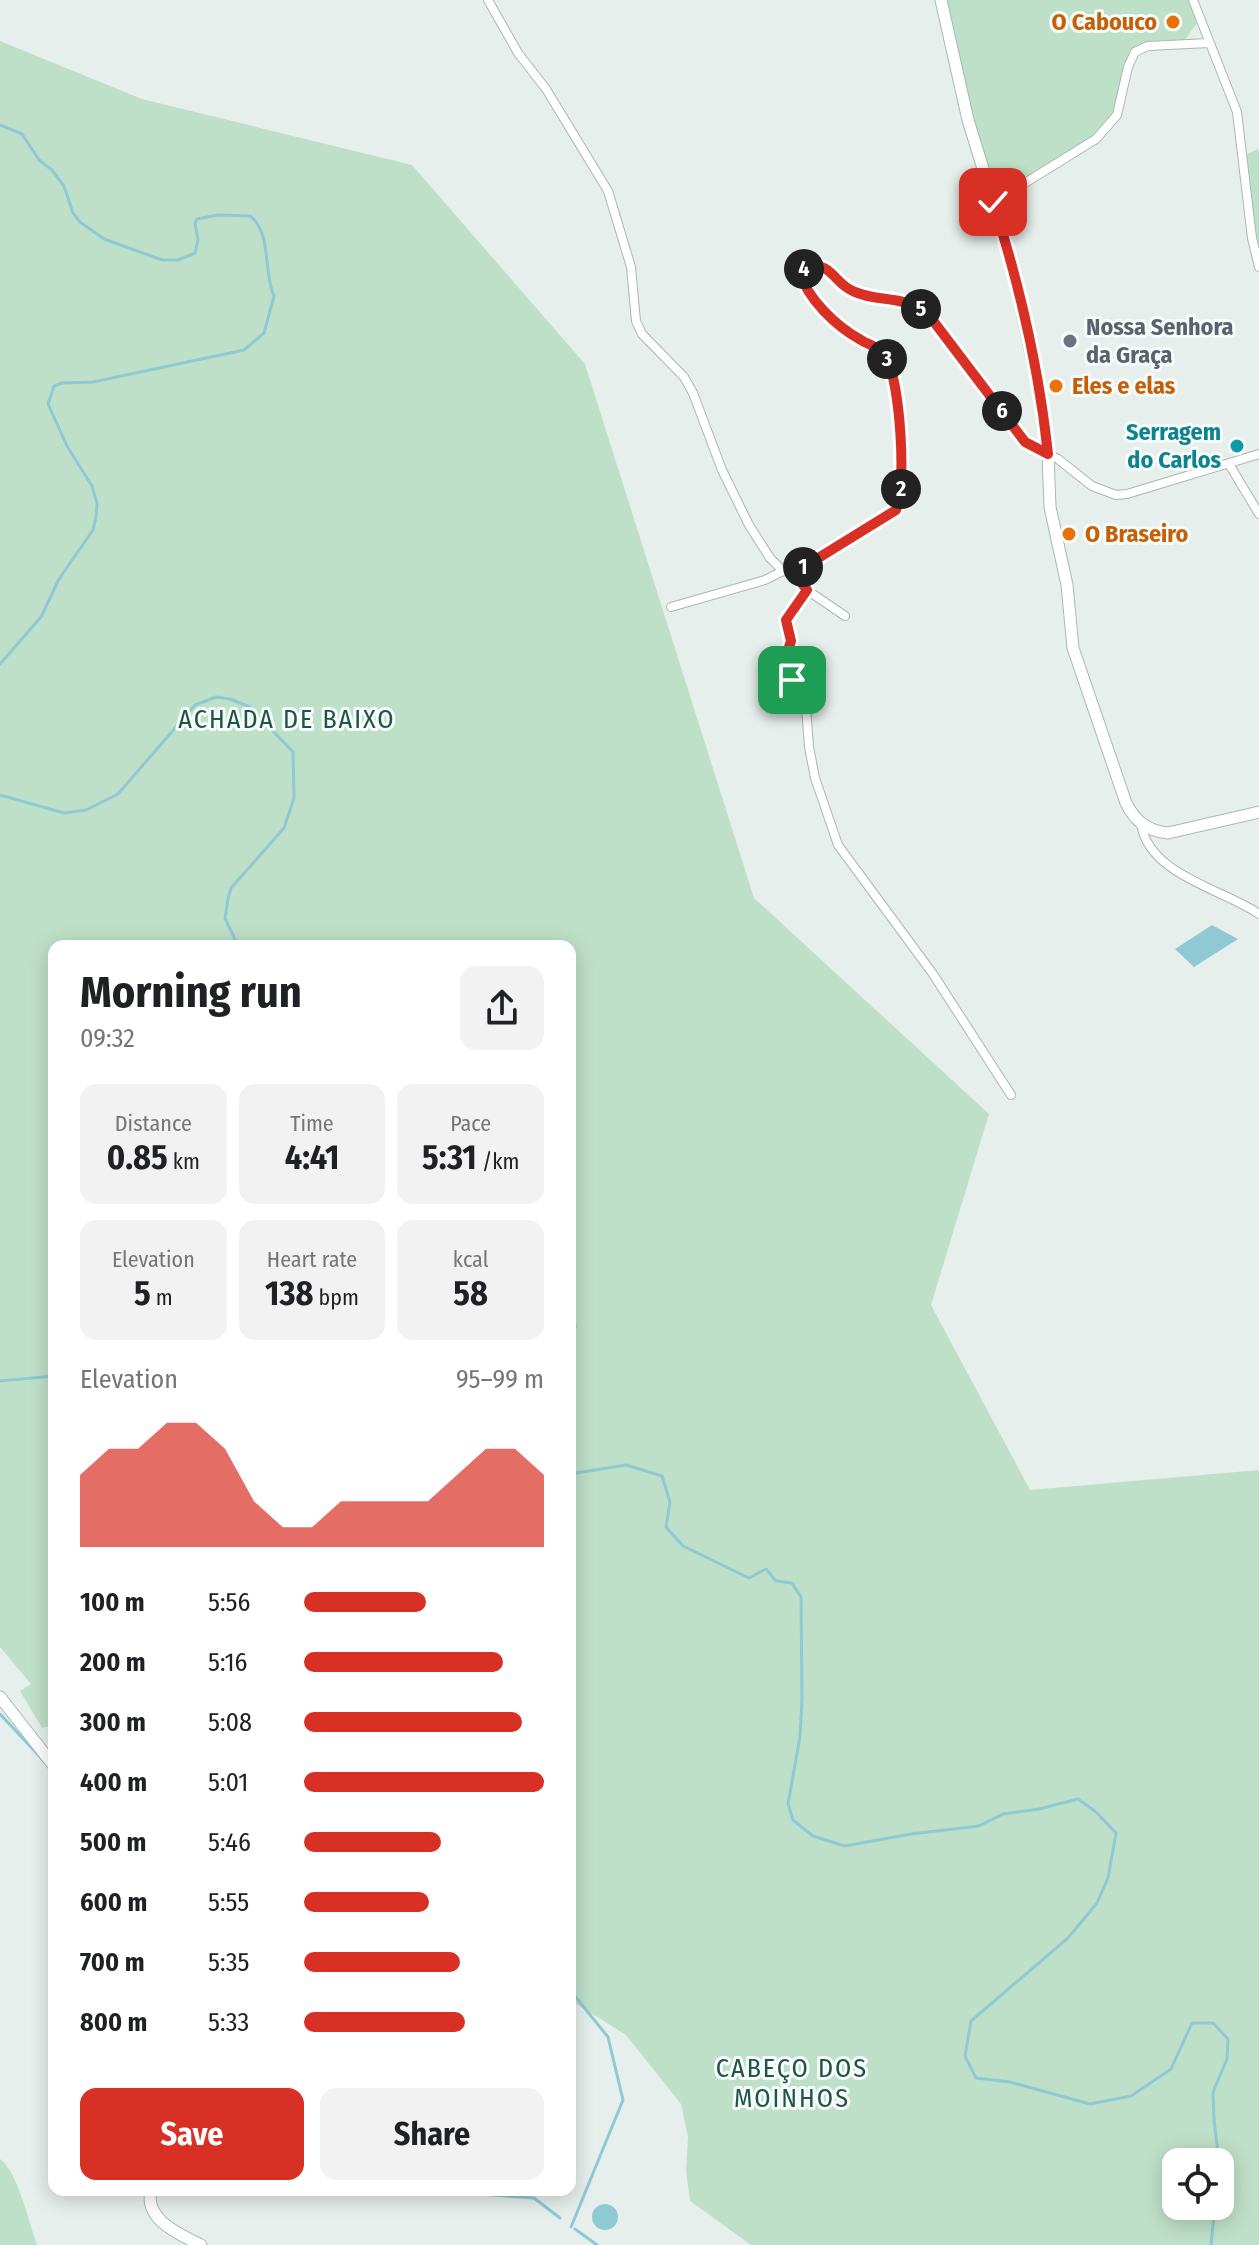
<!DOCTYPE html>
<meta charset="utf-8">
<style>
:root{--surface:#fff;--page:#f2f2f2;--text:#202124;--muted:#757577;--accent:#d93025}
body{margin:0;font-family:"Fira Sans Condensed",sans-serif;background:var(--page);color:var(--text);height:100vh;display:flex;flex-direction:column;font-size:30px;white-space:nowrap}
*{box-sizing:border-box;margin:0}
p{font-size:26px;color:var(--muted)}
.icon{flex:none;width:44px;height:44px;fill:none;stroke:currentColor;stroke-width:2;stroke-linecap:round;stroke-linejoin:round}
.map{position:relative;flex:1;overflow:hidden}
.drawer{position:absolute;left:48px;top:940px;width:528px;height:1256px;display:flex;flex-direction:column;background:var(--surface);border-radius:16px;box-shadow:0 4px 20px #0003}
.drawer>*{flex:none}
.buttons{position:absolute;left:1162px;top:2148px;display:grid;gap:16px}
.buttons a{display:grid;place-items:center;width:72px;height:72px;border-radius:16px;background:var(--surface);box-shadow:0 4px 20px #0003;font-size:40px}
.pin{position:absolute;display:grid;place-items:center;width:68px;height:68px;color:#fff;margin:-34px;border-radius:16px;box-shadow:0 4px 12px #0006}
.km{position:absolute;width:40px;height:40px;margin:-20px;border-radius:50%;background:#222;color:#fff;font-size:22px;line-height:40px;text-align:center}
.round{display:grid;place-items:center;flex:none;width:84px;height:84px;border-radius:16px;background:var(--page)}
.head{display:flex;align-items:center;justify-content:space-between;height:136px;padding:0 32px}
h1{font-size:44px;font-weight:700;line-height:60px}
.figures{display:grid;grid-template-columns:repeat(3,1fr);gap:12px;height:136px;padding:8px 32px}
.figures div{display:grid;align-content:center;border-radius:16px;background:var(--page);text-align:center}
.figures b{font-size:34px;font-weight:700}
.figures small{font-size:22px;font-weight:400}
.figures p{font-size:22px}
.chart{height:224px;padding:16px 32px}
.chart p{display:flex;justify-content:space-between}
.chart svg{width:100%;height:144px;margin-top:8px;fill:var(--accent);opacity:.7}
.action{display:flex;gap:16px;margin-top:auto;padding:16px 32px}
.action a{flex:1;height:92px;border-radius:16px;background:var(--accent);color:#fff;font-size:32px;font-weight:700;line-height:92px;text-align:center}
.action a+a{background:var(--page);color:var(--text)}
ul{padding:0 32px;list-style:none;font-size:26px}
li{display:grid;grid-template-columns:128px 96px 1fr;align-items:center;height:60px}
li i{height:20px;border-radius:10px;background:var(--accent)}
.map>svg:first-child{display:block}
</style>
<div class="map">
<svg width="1259" height="2245" viewBox="0 0 1259 2245">
<rect width="100%" height="100%" fill="#e6efeb"/>
<!-- green -->
<path fill="#bfe0c8" fill-rule="evenodd" d="M945,0H1193L1198,22L1184,41L1160,40L1156,46L1135,53L1112,123L1025,183L990,192Z
M0,41L142,99L412,165L585,364L754,898L989,1114L931,1305L1030,1490L1259,1470V2245H751L690,2201L686,2171L688,2137L681,2104L626,2035L570,2000V946H54V1725L42,1728L20,1691L31,1684L0,1647ZM1176,2162H1220V2206H1176Z
M1259,149V261L1244,155Z
M0,2159C18,2172 29,2223 37,2245H0Z"/>
<!-- water -->
<path fill="#8ec9d4" d="M1212,925L1238,939L1194,967L1175,949Z
M592 2217a13 13 0 1 1 26 0a13 13 0 1 1-26 0Z"/>
<g fill="none" stroke-linecap="round" stroke-linejoin="round">
<!-- stream -->
<path stroke="#8ec9d4" stroke-width="3" d="M0,125L22,134L39,160L52,170L64,186L73,213L80,222L104,239L162,260H178L195,253L198,240L195,223L197,219L218,215L250,216C272,232 263,273 274,296L264,333L244,350L93,382L62,383L54,386L48,404L67,446L92,486L97,503L96,517L93,530L59,579L41,617L0,664
M0,795L64,813L86,810L118,794L195,705L216,697L230,699L250,707L293,752L294,798L284,828L231,888L228,899L225,918L238,946
M570,1285L575,1327L570,1331
M0,1381L54,1376
M570,1474L626,1465L662,1476L670,1502L666,1527L683,1546L749,1578L766,1569L776,1581L792,1583L801,1597L802,1699L800,1737L788,1804L793,1820L813,1836L845,1846L911,1834L979,1826L1003,1814L1039,1809L1078,1799L1096,1812L1116,1833L1108,1878L1097,1903L1068,1938L971,2021L965,2056L976,2078L1010,2082L1090,2104L1131,2096L1171,2069L1192,2023H1213L1228,2039L1227,2059L1213,2092L1214,2120L1219,2162
M0,1714L44,1761
M570,1990L608,2037L623,2100L571,2227
M423,2190L534,2198L560,2218
M575,2229L597,2245
M1211,2245L1215,2206"/>
<defs>
<path id="street" d="M488,0L518,53L546,89L608,191L631,267L636,321L642,334L684,377L693,393L722,470L749,525L770,558L783,571L794,573L896,510C907,485 900,380 886,357C881,348 869,345 861,340C837,326 807,299 800,272L807,265C835,264 833,284 855,292C882,303 900,294 928,314L1025,442L1058,459L1092,486L1116,495L1127,494L1259,454
M1193,0L1237,112L1252,238L1259,267
M990,192L1025,183L1096,139L1117,115L1128,67L1135,52L1148,46L1209,43
M1229,464L1259,514
M794,573L807,590L845,616
M807,590L786,620L791,638L786,656L787,666L806,706L809,747L815,778L838,845L933,974L1011,1095
M671,607L765,580L783,571
M1141,824C1149,875 1223,889 1259,914"/>
<path id="secondary" d="M941,0L968,120L1010,256L1037,382L1048,454L1050,507L1067,585L1073,648L1126,803C1135,821 1147,831 1168,833L1259,812
M0,1697L54,1766
M151,2190C144,2220 179,2234 201,2245"/>
</defs>
<!-- street casing -->
<use href="#street" stroke="#a8b8b2" stroke-width="10"/>
<!-- secondary casing -->
<use href="#secondary" stroke="#a4bbb3" stroke-width="13"/>
<!-- street -->
<use href="#street" stroke="#fff" stroke-width="8"/>
<!-- secondary -->
<use href="#secondary" stroke="#fff" stroke-width="11"/>
</g>
<g fill="none" stroke-linecap="round" stroke-linejoin="round">
<defs>
<path id="route" d="M792,680L786,656L791,641L786,620L807,590L794,573L896,510C907,486 900,380 886,357C881,348 869,345 861,340C837,327 807,299 800,272L807,265C835,264 833,284 855,292C882,303 900,294 928,314L1025,442L1048,454C1039,369 1019,283 993,202"/>
</defs>
<!-- route casing -->
<use href="#route" stroke="#fff" stroke-width="16"/>
<!-- route -->
<use href="#route" stroke="#d93025" stroke-width="10"/>
</g>
<!-- markers -->
<g fill="#e8710a" stroke="#f7fbf9" stroke-width="3">
<circle cx="1173" cy="22" r="8"/>
<circle cx="1056" cy="386" r="8"/>
<circle cx="1069" cy="534" r="8"/>
</g>
<circle fill="#6b7280" stroke="#f7fbf9" stroke-width="3" cx="1070" cy="341" r="8"/>
<circle fill="#0f9aa8" stroke="#f7fbf9" stroke-width="3" cx="1237" cy="446" r="8"/>
<g text-anchor="middle" stroke-width="6" stroke-linejoin="round" paint-order="stroke">
<!-- food labels -->
<g font-size="24" font-weight="bold" fill="#c56008" stroke="#f7fbf9" text-anchor="start">
<text x="1157" y="30" text-anchor="end">O Cabouco</text>
<text x="1072" y="394">Eles e elas</text>
<text x="1085" y="542">O Braseiro</text>
</g>
<!-- worship labels -->
<g font-size="24" font-weight="bold" fill="#5b616d" stroke="#f7fbf9" text-anchor="start">
<text x="1086" y="335">Nossa Senhora<tspan x="1086" dy="28">da Graça</tspan></text>
</g>
<!-- culture labels -->
<g font-size="24" font-weight="bold" fill="#0d838f" stroke="#f7fbf9" text-anchor="end">
<text x="1221" y="440">Serragem<tspan x="1221" dy="28">do Carlos</tspan></text>
</g>
<!-- neighbourhood labels -->
<g font-size="26" letter-spacing="2" fill="#1f5548" stroke="#f7fbf9">
<text x="287" y="728">ACHADA DE BAIXO</text>
<text x="792" y="2077">CABEÇO DOS<tspan x="792" dy="30">MOINHOS</tspan></text>
</g>
</g>
</svg>
<div class="buttons">
<a><svg class="icon" aria-label="locate" viewBox="0 0 24 24"><circle cx="12" cy="12" r="6"/><path d="M12 2v4M12 18v4M2 12h4M18 12h4"/></svg></a>
</div>
<div class="pin" style="left:792px;top:680px;background:#1e9e55"><svg class="icon" aria-label="arrive" viewBox="0 0 24 24"><path d="M6 21V4h12l-3 4 3 4H6"/></svg></div>
<div class="pin" style="left:993px;top:202px;background:#d93025"><svg class="icon" aria-label="check" viewBox="0 0 24 24"><path d="M5 12l5 5 9-10"/></svg></div>
<b class="km" style="left:803px;top:567px">1</b>
<b class="km" style="left:901px;top:489px">2</b>
<b class="km" style="left:887px;top:359px">3</b>
<b class="km" style="left:804px;top:269px">4</b>
<b class="km" style="left:921px;top:309px">5</b>
<b class="km" style="left:1002px;top:411px">6</b>
<section class="drawer">
<div class="head"><div><h1>Morning run</h1><p>09:32</p></div><a class="round"><svg class="icon" aria-label="share" viewBox="0 0 24 24"><path d="M12 15V3M7 8l5-5 5 5M5 13v7h14v-7"/></svg></a></div>
<div class="figures">
<div><p>Distance</p><b>0.85<small> km</small></b></div>
<div><p>Time</p><b>4:41</b></div>
<div><p>Pace</p><b>5:31<small> /km</small></b></div>
</div>
<div class="figures">
<div><p>Elevation</p><b>5<small> m</small></b></div>
<div><p>Heart rate</p><b>138<small> bpm</small></b></div>
<div><p>kcal</p><b>58</b></div>
</div>
<div class="chart"><p><span>Elevation</span>95–99 m</p>
<svg viewBox="0 0 160 44" preserveAspectRatio="none"><path d="M0 44V22L10 14L20 14L30 6L40 6L50 14L60 30L70 38L80 38L90 30L100 30L110 30L120 30L130 22L140 14L150 14L160 22V44z"/></svg>
</div>
<ul>
<li><b>100 m</b>5:56<i style="width:51%"></i></li>
<li><b>200 m</b>5:16<i style="width:83%"></i></li>
<li><b>300 m</b>5:08<i style="width:91%"></i></li>
<li><b>400 m</b>5:01<i style="width:100%"></i></li>
<li><b>500 m</b>5:46<i style="width:57%"></i></li>
<li><b>600 m</b>5:55<i style="width:52%"></i></li>
<li><b>700 m</b>5:35<i style="width:65%"></i></li>
<li><b>800 m</b>5:33<i style="width:67%"></i></li>
</ul>
<div class="action"><a>Save</a><a>Share</a></div>
</section>
</div>
